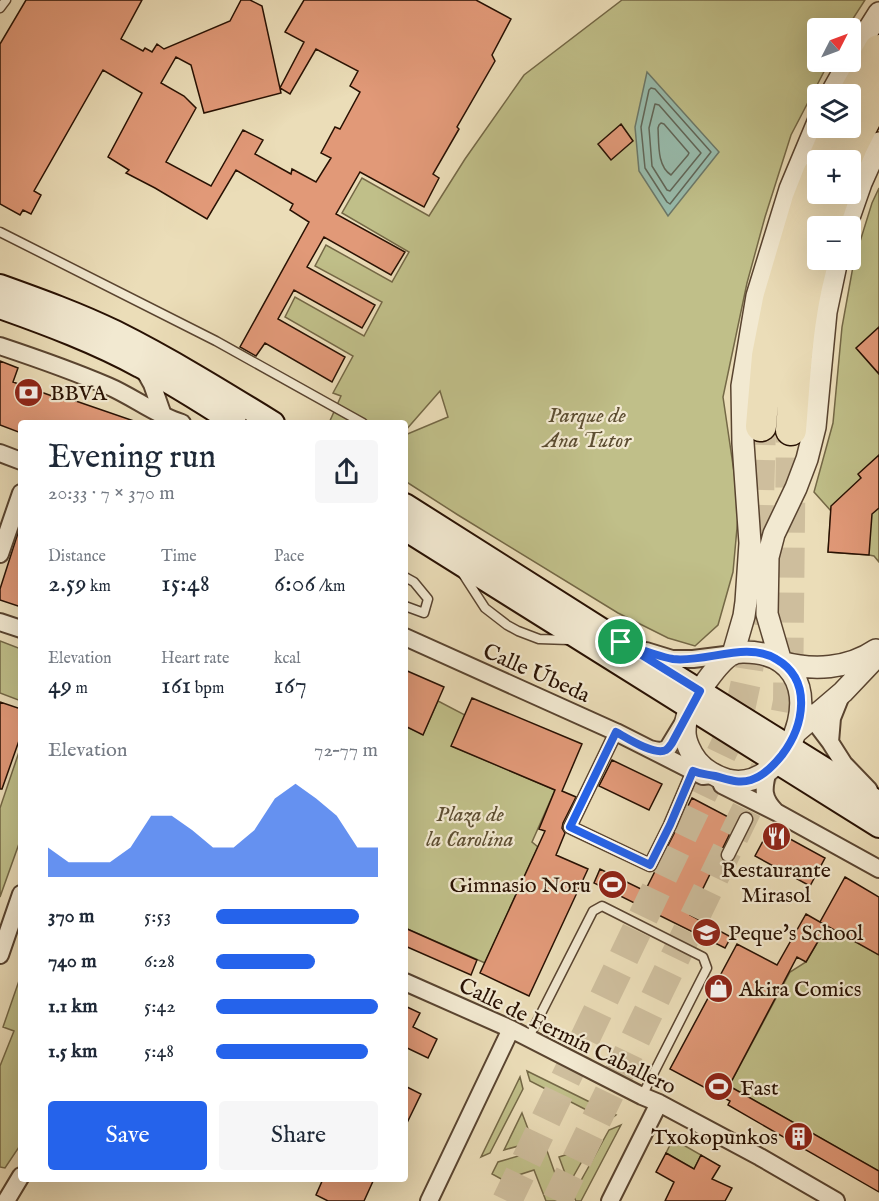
<!DOCTYPE html>
<meta charset="utf-8">
<style>
:root{--surface:#fff;--page:#f6f6f7;--text:#1f2937;--muted:#747a83;--accent:#2563eb}
body{margin:0;font-family:"IM FELL English",serif;background:var(--page);color:var(--text);height:100vh;display:flex;flex-direction:column;font-size:22px;white-space:nowrap}
*{box-sizing:border-box;margin:0}
p{font-size:20px;color:var(--muted)}
.icon{flex:none;width:33px;height:33px;fill:none;stroke:currentColor;stroke-width:2;stroke-linecap:round;stroke-linejoin:round}
.map{position:relative;flex:1;overflow:hidden}
.panel{position:absolute;left:18px;top:420px;width:390px;height:762px;display:flex;flex-direction:column;background:var(--surface);border-radius:6px;box-shadow:0 6px 24px #0002}
.panel>*{flex:none}
.needle{width:39px;rotate:48deg}
.fabs{position:absolute;left:807px;top:18px;display:grid;gap:12px}
.fabs a{display:grid;place-items:center;width:54px;height:54px;border-radius:6px;background:var(--surface);box-shadow:0 6px 24px #0002;font-size:30px}
.pin{position:absolute;display:grid;place-items:center;width:51px;height:51px;color:#fff;margin:-26px;border:3px solid #fff;border-radius:50%;box-shadow:0 2px 6px #0007}
.round{display:grid;place-items:center;flex:none;width:63px;height:63px;border-radius:6px;background:var(--page)}
.summary{display:flex;align-items:center;justify-content:space-between;height:102px;padding:0 30px}
h1{font-size:33px;font-weight:600;line-height:45px}
.metrics{display:grid;grid-template-columns:repeat(3,1fr);gap:9px;height:102px;padding:6px 30px}
.metrics div{display:grid;align-content:center}
.metrics b{font-size:26px;font-weight:600}
.metrics small{font-size:16px;font-weight:400}
.metrics p{font-size:16px}
.chart{height:168px;padding:12px 30px}
.chart p{display:flex;justify-content:space-between}
.chart svg{width:100%;height:108px;margin-top:6px;fill:var(--accent);opacity:.7}
.primary-button{display:flex;gap:12px;margin-top:auto;padding:12px 30px}
.primary-button a{flex:1;height:69px;border-radius:6px;background:var(--accent);color:#fff;font-size:24px;font-weight:600;line-height:69px;text-align:center}
.primary-button a+a{background:var(--page);color:var(--text)}
ul{padding:0 30px;list-style:none;font-size:20px}
li{display:grid;grid-template-columns:96px 72px 1fr;align-items:center;height:45px}
li i{height:15px;border-radius:8px;background:var(--accent)}
.map>svg:first-child{display:block}
</style>
<div class="map">
<svg width="879" height="1201" viewBox="0 0 879 1201">
<rect width="100%" height="100%" fill="#ebddb8"/>
<filter id="stains"><feTurbulence type="fractalNoise" baseFrequency=".00333" numOctaves="4"/><feColorMatrix values="0 0 0 0 .2 0 0 0 0 .09 0 0 0 0 .02 0 0 0 .5 -.17"/></filter>
<radialGradient id="worn" r=".72"><stop offset=".6" stop-color="#630" stop-opacity="0"/><stop offset="1" stop-color="#630" stop-opacity=".3"/></radialGradient>
<!-- green -->
<path fill="#c0bf89" stroke="#746846" stroke-width="1.5" d="M622,0H865L847,28H818V62H829L791,135L765,217L747,283L723,397L739,506L733,572L718,625L695,646L668,638L618,613L458,515L405,481V435L448,417L440,391L405,431V423H329L341,396L333,393L353,356L285,317L295,297L364,336L382,302L315,266L326,245L392,282L409,252L342,213L362,178L429,216L465,159L524,75Z
M879,188V562L874,556L869,555L828,552L831,511L814,492L833,423L842,327L854,261L872,203Z
M0,641L21,649V701L0,693Z
M438,701L465,715L452,746L555,790L532,842L538,847L485,963L405,928V726L423,734Z
M21,746V838L0,897V808Z
M827,926L879,955V1171L729,1086L790,972L806,962Z
M21,975V1144L5,1168L0,1167V1066L14,1031L3,1027Z
M527,1071L616,1115L608,1121L530,1081Z
M520,1077L523,1089L490,1153L481,1157Z
M522,1113L533,1142L504,1150Z
M621,1125L581,1201H576L573,1195L609,1130Z
M673,1139L701,1155L694,1169L666,1153Z
M590,1147L569,1184L559,1157Z
M546,1148L563,1196L561,1201H546L534,1170L503,1180L492,1174L498,1162Z"/>
<!-- water -->
<path fill="#98bcad" stroke="#6b7869" stroke-width="1.5" d="M647,72L719,152L668,216L639,171L635,127Z"/>
<g fill="none" stroke-linecap="round" stroke-linejoin="round">
<!-- shore -->
<path stroke="#606658" stroke-width="1.5" d="M651,88L655,89L711,152L670,204L667,202L645,168L641,127L649,90Z
M655,104L659,105L701,153L670,191L667,190L652,166L649,128Z
M661,123L664,124L689,153L688,155L671,175C657,166 659,144 658,128L659,125Z"/>
</g>
<!-- building -->
<path fill="#e19978" stroke="#281103" stroke-width="1.5" d="M26,0H142L121,39L143,51L145,48L152,52L157,44L164,49L230,21L241,0H250L262,6L281,93L204,113L191,65L176,57L161,83L184,96L196,108L166,162L211,186L243,130L263,140L255,154L291,174L292,169L316,182L331,158L321,153L335,127L340,129L360,92L350,86L358,71L316,49L290,94L280,88L304,42L285,32L304,0H476L511,19L492,55L495,61L457,127L459,129L433,174L439,178L424,207L360,172L336,214L405,252L391,275L324,237L307,267L375,305L362,328L294,290L278,319L345,357L332,382L265,343L256,356L240,347L309,222L290,210L293,204L236,170L207,219L155,188L126,173L129,170L108,157L142,93L103,70L34,191L41,195L31,214L23,210L20,215L0,204V44Z
M621,124L633,141L611,160L598,144Z
M879,327V374L856,348Z
M0,361L18,368L13,382L66,401L67,398L134,421V423H21V433L0,425Z
M879,455V508L872,514L869,555L828,552L831,506L861,478L858,474Z
M18,533H21V607L0,600V589Z
M405,670L444,687L423,735L405,726Z
M472,698L582,744L562,791L576,797L563,823L562,828L565,833L556,855L588,869L529,996L480,973L545,831L539,829L555,790L451,746Z
M0,702L21,709V735L2,789H0Z
M612,760L662,784L649,810L599,786Z
M692,798L736,821L690,915L731,937L725,948L594,883L600,869L645,891Z
M770,828L825,858L810,886L755,856Z
M845,877L879,897V955L820,922Z
M806,914L827,926L806,962L797,957L729,1086L879,1171V1192L728,1105L730,1101L670,1069L737,944L777,965Z
M405,928L477,960L471,975L405,946Z
M405,1006L420,1013L413,1027L437,1039L428,1058L405,1047Z
M405,1086L421,1094L405,1127Z
M666,1153L694,1169L701,1155L720,1166L712,1179L732,1188L725,1201H665L674,1182L656,1172Z
M323,1179H374L364,1201H328L316,1195Z"/>
<g fill="none" stroke-linecap="round" stroke-linejoin="round">
<!-- motorway-tunnel -->
<path stroke="#cebe9d" stroke-width="30" stroke-dasharray="30 15" stroke-linecap="butt" d="M507,1201L725,746L741,705L747,677L756,616L761,426
M557,1201L760,782L783,727L788,701L791,430"/>
<defs>
<path id="service" d="M0,8L6,0
M0,232L216,341L363,423
M463,574L485,608L507,625L518,631L539,639L569,640
M405,577L414,582L428,599L424,613L405,606
M528,1039L593,911L602,906L703,957L707,968L642,1096"/>
<path id="pedestrian" d="M616,732L570,827L574,829L650,865L670,825L693,771
M728,855L746,819"/>
<path id="minor" d="M0,346C36,358 73,371 108,386C134,397 155,415 182,423
M143,368L152,384L165,421
M0,453L21,461
M0,554L21,493
M0,622L21,629
M405,637L616,732L693,771L703,776L712,775
M646,651L672,659H693L733,654
M805,709L830,742L844,764L869,790
M830,742L832,718L842,693
M650,749C657,751 662,752 668,748L685,720
M720,778L722,785L776,812C762,798 763,789 768,770
M776,812L879,869
M0,955L21,894
M405,982L511,1029L642,1096L659,1103L760,1157L836,1201
M6,1201L21,1176
M429,1201L511,1029
M610,1201L659,1103"/>
<path id="tertiary" d="M850,59L879,13
M831,94L849,62
M846,226L861,183L879,143
M743,652C844,651 795,797 727,780C715,776 705,771 697,761C691,754 685,741 685,732C685,726 686,719 688,714C693,698 719,660 734,653C737,652 740,652 743,652Z
M733,654L744,616L746,602L750,543L743,443L742,386L757,296L790,189L818,122
M781,662L767,614L768,557L774,534L796,488L807,459L815,427L826,312L837,260
M781,662C813,671 848,669 876,650
M795,733L843,692L879,654"/>
<path id="secondary" d="M0,286C39,300 78,314 115,332C169,359 221,391 273,423
M0,307C48,324 96,342 140,366C173,383 204,403 235,423
M405,505L621,642L879,803
M405,529L879,826"/>
<path id="motorway" d="M850,101L879,50
M823,160L837,128
M846,160L853,144L879,93
M824,226L835,194
M761,426L767,356L778,300L807,202L818,174
M791,430C796,368 798,305 818,246"/>
</defs>
<!-- service casing -->
<use href="#service" stroke="#594430" stroke-width="11"/>
<!-- pedestrian casing -->
<use href="#pedestrian" stroke="#594430" stroke-width="15"/>
<!-- minor casing -->
<use href="#minor" stroke="#594430" stroke-width="20"/>
<!-- tertiary casing -->
<use href="#tertiary" stroke="#594430" stroke-width="24"/>
<!-- secondary casing -->
<use href="#secondary" stroke="#281103" stroke-width="26"/>
<!-- motorway casing -->
<use href="#motorway" stroke="#281103" stroke-width="33"/>
<!-- service -->
<use href="#service" stroke="#f2e9d1" stroke-width="8"/>
<!-- pedestrian -->
<use href="#pedestrian" stroke="#f2e9d1" stroke-width="12"/>
<!-- minor -->
<use href="#minor" stroke="#f2e9d1" stroke-width="16"/>
<!-- tertiary -->
<use href="#tertiary" stroke="#f2e9d1" stroke-width="21"/>
<!-- secondary -->
<use href="#secondary" stroke="#f2e9d1" stroke-width="22"/>
<!-- motorway -->
<use href="#motorway" stroke="#ebddb8" stroke-width="30"/>
</g>
<g fill="none" stroke-linecap="round" stroke-linejoin="round">
<defs>
<path id="route" d="M621,642C637,648 656,656 673,659C706,663 746,641 776,659C813,680 804,726 782,755C774,765 764,776 751,780C738,784 727,779 715,776C706,774 703,775 693,771L670,825L650,865L570,827L616,732C627,738 654,756 666,750C669,748 670,746 672,743L700,691Z"/>
</defs>
<!-- route casing -->
<use href="#route" stroke="#fff" stroke-width="12"/>
<!-- route -->
<use href="#route" stroke="#2563eb" stroke-width="8"/>
</g>
<!-- icons -->
<defs>
<symbol id="bank-disc" viewBox="-11 -11 22 22"><circle r="9.5" fill="#8f2418" stroke="#f2e9d1"/><path d="M-6-4H6V4H-6ZM0-2.3a2.3 2.3 0 1 0 0 4.6a2.3 2.3 0 1 0 0-4.6Z" fill="#fff"/></symbol>
<symbol id="restaurant-disc" viewBox="-11 -11 22 22"><circle r="9.5" fill="#8f2418" stroke="#f2e9d1"/><path d="M-5-6h1v4h1v-4h1v4h1v-4h1v5L-1.5 .5V6h-2V.5L-5-1ZM5-6V6H3V1.5H1.5Q1.5-4 5-6Z" fill="#fff"/></symbol>
<symbol id="stadium-disc" viewBox="-11 -11 22 22"><circle r="9.5" fill="#8f2418" stroke="#f2e9d1"/><path d="M0-5a6.5 5 0 1 0 0 10a6.5 5 0 1 0 0-10ZM-3.5-1.8h7v3.6h-7Z" fill="#fff"/></symbol>
<symbol id="school-disc" viewBox="-11 -11 22 22"><circle r="9.5" fill="#8f2418" stroke="#f2e9d1"/><path d="M0-5L7-2L0 1L-7-2ZM-4 1L0 2.5L4 1V4Q0 6-4 4Z" fill="#fff"/></symbol>
<symbol id="shop-disc" viewBox="-11 -11 22 22"><circle r="9.5" fill="#8f2418" stroke="#f2e9d1"/><path d="M-5-2.5h2.3a2.7 3.5 0 0 1 5.4 0H5L5.5 6h-11ZM-1.5-2.5h3a1.5 2.3 0 0 0-3 0Z" fill="#fff"/></symbol>
<symbol id="building-disc" viewBox="-11 -11 22 22"><circle r="9.5" fill="#8f2418" stroke="#f2e9d1"/><path d="M-4-6H4V6H1V3H-1V6H-4ZM-2.5-4.3h1.7v1.8h-1.7ZM.8-4.3h1.7v1.8H.8ZM-2.5-1h1.7V.8h-1.7ZM.8-1h1.7V.8H.8Z" fill="#fff"/></symbol>
</defs>
<g fill-rule="evenodd">
<use href="#bank-disc" x="12" y="376" width="33" height="33"/>
<use href="#restaurant-disc" x="760" y="820" width="33" height="33"/>
<use href="#stadium-disc" x="596" y="868" width="33" height="33"/>
<use href="#school-disc" x="690" y="916" width="33" height="33"/>
<use href="#shop-disc" x="702" y="972" width="33" height="33"/>
<use href="#stadium-disc" x="702" y="1070" width="33" height="33"/>
<use href="#building-disc" x="782" y="1120" width="33" height="33"/>
</g>
<g text-anchor="middle" stroke-width="4.5" stroke-linejoin="round" paint-order="stroke">
<!-- poi labels -->
<g font-size="22" fill="#281103" stroke="#f2e9d1" text-anchor="start">
<text x="50" y="400">BBVA</text>
<text x="776" y="877" text-anchor="middle">Restaurante<tspan x="776" dy="25">Mirasol</tspan></text>
<text x="591" y="892" text-anchor="end">Gimnasio Noru</text>
<text x="728" y="940">Peque's School</text>
<text x="739" y="996">Akira Comics</text>
<text x="740" y="1095">Fast</text>
<text x="778" y="1144" text-anchor="end">Txokopunkos</text>
</g>
<!-- park labels -->
<g font-size="22" font-style="italic" fill="#5d4e32" stroke="#f2e9d1">
<text x="587" y="422">Parque de<tspan x="587" dy="25">Ana Tutor</tspan></text>
<text x="470" y="821">Plaza de<tspan x="470" dy="25">la Carolina</tspan></text>
</g>
<!-- street labels -->
<g font-size="22" fill="#281103" stroke="#f2e9d1">
<text transform="translate(537 672) rotate(24)" y="8">Calle Úbeda</text>
<text transform="translate(568 1035) rotate(26)" y="8">Calle de Fermín Caballero</text>
</g>
</g>
<rect width="100%" height="100%" filter="url(#stains)"/>
<rect width="100%" height="100%" fill="url(#worn)"/>
</svg>
<div class="fabs">
<a><svg class="needle" viewBox="-14 -14 28 28"><path d="M0-13l5 13h-10z" fill="#e53935"/><path d="M0 13l5-13h-10z" fill="#747a83"/></svg></a>
<a><svg class="icon" aria-label="layers" viewBox="0 0 24 24"><path d="M12 4l9 5-9 5-9-5zM3 14l9 5 9-5"/></svg></a>
<a>+</a>
<a>−</a>
</div>
<div class="pin" style="left:621px;top:642px;background:#1e9e55"><svg class="icon" aria-label="arrive" viewBox="0 0 24 24"><path d="M6 21V4h12l-3 4 3 4H6"/></svg></div>
<section class="panel">
<div class="summary"><div><h1>Evening run</h1><p>20:33 · 7 × 370 m</p></div><a class="round"><svg class="icon" aria-label="share" viewBox="0 0 24 24"><path d="M12 15V3M7 8l5-5 5 5M5 13v7h14v-7"/></svg></a></div>
<div class="metrics">
<div><p>Distance</p><b>2.59<small> km</small></b></div>
<div><p>Time</p><b>15:48</b></div>
<div><p>Pace</p><b>6:06<small> /km</small></b></div>
</div>
<div class="metrics">
<div><p>Elevation</p><b>49<small> m</small></b></div>
<div><p>Heart rate</p><b>161<small> bpm</small></b></div>
<div><p>kcal</p><b>167</b></div>
</div>
<div class="chart"><p><span>Elevation</span>72–77 m</p>
<svg viewBox="0 0 160 44" preserveAspectRatio="none"><path d="M0 44V32L10 38L20 38L30 38L40 32L50 19L60 19L70 25L80 32L90 32L100 25L110 12L120 6L130 12L140 19L150 32L160 32V44z"/></svg>
</div>
<ul>
<li><b>370 m</b>5:53<i style="width:88%"></i></li>
<li><b>740 m</b>6:28<i style="width:61%"></i></li>
<li><b>1.1 km</b>5:42<i style="width:100%"></i></li>
<li><b>1.5 km</b>5:48<i style="width:94%"></i></li>
</ul>
<div class="primary-button"><a>Save</a><a>Share</a></div>
</section>
</div>
